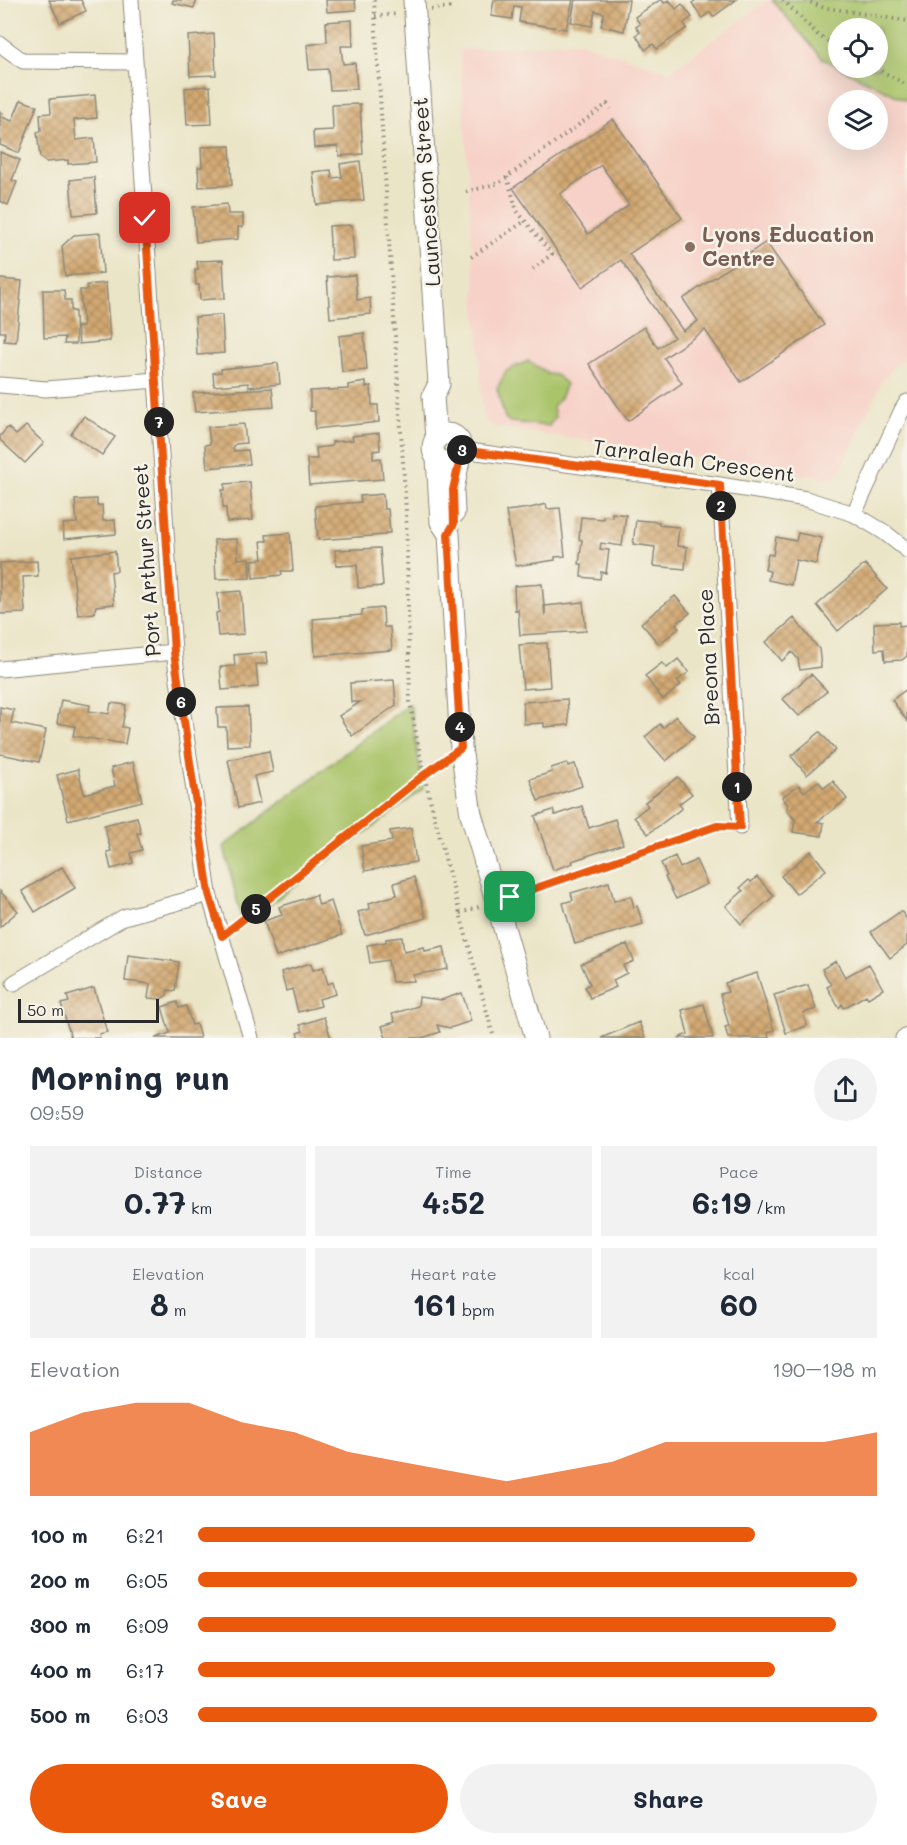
<!DOCTYPE html>
<meta charset="utf-8">
<style>
:root{--surface:#fff;--page:#f2f2f3;--text:#1f2937;--muted:#747a83;--accent:#ea580c}
body{margin:0;font-family:Mali,sans-serif;background:var(--page);color:var(--text);height:100vh;display:flex;flex-direction:column;font-size:22px;white-space:nowrap}
*{box-sizing:border-box;margin:0}
p{font-size:20px;color:var(--muted)}
.icon{flex:none;width:33px;height:33px;fill:none;stroke:currentColor;stroke-width:2;stroke-linecap:round;stroke-linejoin:round}
.map{position:relative;height:1038px;overflow:hidden}
.side{display:flex;flex-direction:column;background:var(--surface);flex:1}
.side>*{flex:none}
.tools{position:absolute;left:828px;top:18px;display:grid;gap:12px}
.tools a{display:grid;place-items:center;width:60px;height:60px;border-radius:50%;background:var(--surface);box-shadow:0 6px 24px #0002;font-size:30px}
.scale{position:absolute;left:18px;bottom:15px;width:141px;box-sizing:border-box;padding-left:6px;border:3px solid #2b2b2b;border-top:0;font-size:16px;line-height:21px;white-space:nowrap;color:#2b2b2b;-webkit-text-stroke:4px #f7f3e8;paint-order:stroke}
.pin{position:absolute;display:grid;place-items:center;width:51px;height:51px;color:#fff;margin:-26px;border-radius:12px;box-shadow:0 3px 9px #0006}
.km{position:absolute;width:30px;height:30px;margin:-15px;border-radius:50%;background:#222;color:#fff;font-size:16px;line-height:30px;text-align:center}
.round{display:grid;place-items:center;flex:none;width:63px;height:63px;border-radius:32px;background:var(--page)}
.head{display:flex;align-items:center;justify-content:space-between;height:102px;padding:0 30px}
h1{font-size:33px;font-weight:700;line-height:45px}
.figures{display:grid;grid-template-columns:repeat(3,1fr);gap:9px;height:102px;padding:6px 30px}
.figures div{display:grid;align-content:center;border-radius:0px;background:var(--page);text-align:center}
.figures b{font-size:30px;font-weight:700}
.figures small{font-size:16px;font-weight:400}
.figures p{font-size:16px}
.chart{height:168px;padding:12px 30px}
.chart p{display:flex;justify-content:space-between}
.chart svg{width:100%;height:108px;margin-top:6px;fill:var(--accent);opacity:.7}
.cta{display:flex;gap:12px;margin-top:auto;padding:12px 30px}
.cta a{flex:1;height:69px;border-radius:36px;background:var(--accent);color:#fff;font-size:24px;font-weight:700;line-height:69px;text-align:center}
.cta a+a{background:var(--page);color:var(--text)}
ul{padding:0 30px;list-style:none;font-size:20px}
li{display:grid;grid-template-columns:96px 72px 1fr;align-items:center;height:45px}
li i{height:15px;border-radius:8px;background:var(--accent)}
.map>svg:first-child{display:block}
</style>
<div class="map">
<svg width="907" height="1038" viewBox="0 0 907 1038">
<defs>
<pattern id="building-cross-hatch" width="8" height="8" patternUnits="userSpaceOnUse" patternTransform="scale(1.5)"><rect width="8" height="8" fill="#d3a972"/><path d="M0 0l8 8M0 8l8-8" fill="none" stroke="#ab8a5e"/></pattern>
</defs>
<rect width="100%" height="100%" fill="#f7f3e8"/>
<filter id="ink" filterUnits="userSpaceOnUse"><feTurbulence type="fractalNoise" baseFrequency=".0167" numOctaves="2"/><feDisplacementMap in="SourceGraphic" scale="12" xChannelSelector="R" yChannelSelector="G"/><feConvolveMatrix kernelMatrix="1 2 1 2 8 2 1 2 1" color-interpolation-filters="sRGB"/></filter>
<filter id="wash" filterUnits="userSpaceOnUse"><feTurbulence type="fractalNoise" baseFrequency=".008" numOctaves="4" result="noise"/><feDisplacementMap in="SourceGraphic" scale="24" xChannelSelector="R" yChannelSelector="G"/><feGaussianBlur stdDeviation="1.35" result="paint"/><feColorMatrix in="noise" values="0 0 0 0 0 0 0 0 0 0 0 0 0 0 0 0 0 1.4 0 .05"/><feComposite in="paint" operator="in"/></filter>
<g filter="url(#wash)">
<rect width="100%" height="100%" fill="#ebe5c8"/>
<!-- built -->
<path fill="#f7d1c7" fill-rule="evenodd" d="M769,0H772L822,58L907,101V354L898,363L881,383L840,472L833,478H827L492,426L487,423L483,414L460,50L580,42L669,72ZM838,100H878V140H838Z"/>
<!-- green -->
<path fill="#aac46a" stroke="#6a784a" stroke-width="1.5" d="M772,0H907V101L840,68H878V28H838V67L822,58Z
M528,361L548,374L556,375L566,384L560,398L553,407L555,417L549,426L510,422L505,418L497,389L506,371Z
M410,703L423,789L243,925L224,846Z"/>
<g id="blocks">
<!-- building -->
<path fill="url(#building-cross-hatch)" fill-rule="evenodd" d="M49,0H81L86,11L60,23Z
M173,0H197L194,8L172,3Z
M326,0H355L356,10L327,12Z
M494,0H573L566,29L519,22L521,7L514,6L512,19L491,16Z
M575,0H629L624,31L601,26L604,13L595,11L592,26L571,22Z
M660,0H662L664,3L669,0L676,9L682,4L692,17L684,23L687,28L671,39L657,49L653,44L645,50L636,35L640,32L636,27L640,24L635,17Z
M696,0H736L713,17L710,12L702,18L692,3Z
M352,20L353,46H341L343,64L355,63L357,89L330,90L328,69L309,70L307,45L327,42L326,22Z
M214,34L216,75L190,76L188,36Z
M210,86L212,124L187,125L185,88Z
M95,95L97,118L74,120L76,140L94,138L96,162L68,164V160L46,162L40,157L37,132L41,131L40,114L51,113L50,99Z
M21,100L37,106L19,153L0,145V112L3,114L2,117L12,121Z
M360,104L363,154L339,156L338,146L314,148L313,131L333,130L332,105Z
M613,119L682,218L629,254L683,331L698,321L683,299L766,242L824,325L741,382L705,330L664,358L682,383L628,421L589,364L644,327L658,348L674,337L621,260L582,287L513,188ZM601,165L629,205L588,234L560,194Z
M230,146L232,185L199,187L198,167H202L201,147Z
M0,152L20,160L12,180L17,182L8,205L0,201Z
M360,161L364,200L317,205L313,172L331,170L332,178L342,177L340,164Z
M94,177L97,213L73,215L70,180Z
M227,204L228,214H243V227H238V239L196,242L193,207Z
M352,225L354,259L331,260L329,226Z
M100,233L103,273L65,276L62,246L74,235Z
M223,260L225,298L200,300L199,285H196L195,269H198L197,261Z
M355,275L357,300L370,298L371,314L330,318L327,277Z
M0,279L22,281L16,342L4,341L5,332H0Z
M106,283L110,341L79,344L77,327H83L80,290H87V285Z
M43,290H64L65,300H71V311H75L76,344H64L65,337L44,338Z
M222,315L224,353L197,355L195,317Z
M364,333L367,370L342,372L339,336Z
M278,363L280,384L249,387L248,383L214,386L213,373L221,372V369Z
M366,382V387L371,386L372,405H378L379,422L315,429V411H310V391L348,389V385Z
M272,388L274,407L195,412L193,393Z
M84,416L115,437L102,455L71,434Z
M244,424L246,443L236,444L233,446L234,451L248,450L250,464L207,468L205,445L210,444L208,427Z
M26,426L44,443L25,463L0,440V436L8,427L16,435Z
M379,433L380,450L373,451V459L381,458L383,479L309,485L307,459H317L316,448L332,446V442L353,440L352,436Z
M250,482L253,520L227,522L226,508H223L222,490H225V484Z
M383,494L384,509H388L390,533H385V535L318,540L315,506L361,502L360,496Z
M97,499V506L102,505L103,521L115,520L116,534L64,539L63,524L77,523L75,500Z
M546,504L547,509L560,508L565,556L555,557V560L516,566L506,511L530,508Z
M612,513L626,515L622,546L601,543L600,549L609,550L606,573L601,572L600,579L581,577L582,564H579L582,540L579,539L581,517L603,519V516L612,517Z
M636,520L659,522V525L679,527L677,546L687,547L685,569L653,566L655,547L633,544Z
M290,533L293,571H281L282,575L253,578L252,560L263,559L261,541H267L266,535Z
M798,533L822,538L816,564L796,560L791,585L768,580L770,571L765,570L768,554L773,555L776,537L796,541Z
M237,539L238,559L249,558L250,578L216,579L214,540Z
M380,548L383,586L358,588L357,565L336,566L335,550Z
M115,551L117,571L111,572L114,604L96,606L94,613L78,615L71,556Z
M37,561L38,576L23,577L25,613L0,614V563Z
M865,564L887,589L838,631L817,605Z
M542,584L545,616V606L583,602L586,631L520,635L518,609L515,610L514,586Z
M241,591L244,634L218,636L216,613L219,612L218,593Z
M675,596L690,613L676,624L679,628L659,644L641,623Z
M383,608L384,627H390L392,650L315,656L313,619L362,615V610Z
M794,618L819,649L821,667L800,670L798,659L792,652L782,661L766,642Z
M899,622V626L907,625V656L902,660L885,661L884,649L875,650L874,623Z
M547,643L550,687L523,689L519,645Z
M266,652L267,664H256L258,687L222,690L220,667L235,666L234,655Z
M678,659L689,672L677,681L681,685L663,700L645,676L662,663L667,668Z
M811,674L827,691L799,716L783,699Z
M394,680L396,705L352,736L339,716L360,702H351L350,683Z
M907,689V721L892,700Z
M567,699L569,725L544,727V723L524,724L523,702Z
M61,700L90,705L89,711L109,714L111,703L126,705L122,727L128,728L125,744L73,736L75,726L57,723Z
M0,707L14,710L11,723L46,730L39,762L0,754Z
M248,707L250,745L227,746L226,727H218L217,708Z
M676,716L694,737L666,761L645,737L660,724L663,728Z
M820,732L836,750L807,775L791,756Z
M269,751L273,772L254,776L260,803L238,808L228,760Z
M133,762L142,801L68,820L57,775L78,769L84,794L115,786L111,768Z
M567,763L568,766L575,764L582,786L538,801L530,779L552,772L551,768Z
M678,777L692,794L679,804L682,808L648,834L634,817L648,806L645,802Z
M818,781L824,788L833,781L847,799L817,822L824,823L822,836L793,832L795,820L787,810L788,805L782,797L799,785L804,792Z
M582,806L589,828L615,819L623,844L572,861L573,863L553,870L535,816L553,810L555,815Z
M137,817L141,833H137L142,850L131,853L133,863L111,869L107,852L111,851L104,825Z
M411,828L416,862L365,871L361,846L392,841L390,831Z
M811,851L826,870L796,894L781,876Z
M675,856L680,868L696,860L707,884L676,899L665,877L667,876L661,863Z
M62,867L75,888L35,912L22,891Z
M414,877L426,918L365,935L358,912L370,909L369,903L397,895L394,883Z
M757,877L774,896L741,924L726,906L743,891L740,888L749,880L751,882Z
M609,882L614,901L631,896L634,907L637,906L643,924L575,944L563,903L573,900L571,893Z
M0,891L18,911L0,927Z
M316,895L319,905L331,901L342,935L276,957L264,921L282,915L279,907Z
M901,911L907,919V945L890,958L871,932Z
M402,937L404,951L424,947L425,951L444,947L448,969L413,975L414,981L392,982L388,960L370,963L367,945L386,942V939Z
M627,944L634,961L623,966L627,973L613,980L616,987L590,998L585,987L590,984L581,964Z
M128,955L179,962L175,991L168,990L167,995L161,999L148,998L150,984L125,981Z
M836,961L845,977L869,964L883,989L868,998L866,995L844,1008L842,1004L839,1008L827,987L831,985L822,969Z
M311,963L313,970L323,967L328,984L333,982L336,994L319,999L321,1006L298,1012L292,989L286,991L281,972Z
M757,973L774,1030L768,1032L769,1038H728L725,1027L729,1026L720,994L728,992L725,983Z
M808,985L816,1009L803,1013L807,1026L786,1033L774,995Z
M94,988L107,1032L99,1034L100,1038H71L61,1004L69,1002L67,996Z
M462,993L471,1021L450,1028L437,1025L440,1032L422,1038H386L382,1026L395,1022L392,1014L418,1006L419,997L441,1000Z
M177,1002L179,1008L186,1006L192,1025L196,1024L200,1038H155L170,1033L162,1007Z
M704,1004L713,1038H678L688,1034L682,1010Z
M324,1017L331,1038H299L297,1033L303,1031L300,1025Z
M639,1022L645,1038H601Z"/>
</g>
</g>
<g filter="url(#ink)">
<use href="#blocks" fill-opacity="0" stroke="#8b887a" stroke-width="1.5"/>
<g fill="none" stroke-linecap="round" stroke-linejoin="round">
<defs>
<path id="street" d="M131,0L174,652L209,894L251,1038
M0,44L23,61L135,62
M0,385L46,389L156,380
M462,450L720,485L806,499L854,514L884,532L907,550
M720,485L740,827
M854,514L902,410L907,402
M0,669L174,652
M14,983L124,917L209,894
M903,1038L907,1035"/>
<path id="secondary" d="M414,0L439,384L433,396L436,439
M433 448a14 14 0 1 1 28 0a14 14 0 1 1-28 0Z
M437,458L441,522L449,534L461,748L471,814L536,1038
M454,513L453,490L460,455"/>
</defs>
<!-- street casing -->
<use href="#street" stroke="#8b887a" stroke-width="17"/>
<!-- secondary casing -->
<use href="#secondary" stroke="#8b887a" stroke-width="23"/>
<!-- path -->
<path stroke="#8b887a" stroke-width="4" stroke-dasharray="1.5 4.5" stroke-linecap="butt" d="M374,0L406,511L410,703L424,775L447,866L494,1038
M783,0L819,36L838,47
M805,0L822,7L907,21
M431,9L454,7
M375,16L397,14
M876,68L907,85
M507,177L517,211L552,254L533,269
M466,192L499,183L607,104L611,109
M471,257L525,221
M512,896L717,826H724
M460,913L479,907
M235,927L445,760"/>
<!-- street -->
<use href="#street" stroke="#fff" stroke-width="15"/>
<!-- secondary -->
<use href="#secondary" stroke="#fff" stroke-width="21"/>
</g>
</g>
<g fill="none" stroke-linecap="round" stroke-linejoin="round" filter="url(#ink)">
<defs>
<path id="route" d="M145,218L174,652L209,894L222,936L424,775L461,748L448,534L454,524L453,490L462,450L720,485L740,827L717,826L510,897"/>
</defs>
<!-- route casing -->
<use href="#route" stroke="#fff" stroke-width="12"/>
<!-- route -->
<use href="#route" stroke="#ea580c" stroke-width="8"/>
</g>
<!-- markers -->
<circle fill="#8d6e63" stroke="#f7f3e8" stroke-width="2" cx="690" cy="247" r="6"/>
<g text-anchor="middle" stroke-width="5" stroke-linejoin="round" paint-order="stroke">
<!-- street labels -->
<g font-size="21" fill="#2b2b2b" stroke="#f7f3e8">
<text transform="translate(427 192) rotate(-94)" y="7">Launceston Street</text>
<text transform="translate(694 461) rotate(8)" y="7">Tarraleah Crescent</text>
<text transform="translate(147 560) rotate(-94)" y="7">Port Arthur Street</text>
<text transform="translate(709 657) rotate(-93)" y="7">Breona Place</text>
</g>
<!-- education labels -->
<g font-size="21" font-weight="bold" fill="#785e54" stroke="#f7f3e8" text-anchor="start">
<text x="702" y="242">Lyons Education<tspan x="702" dy="24">Centre</tspan></text>
</g>
</g>
</svg>
<div class="tools">
<a><svg class="icon" aria-label="locate" viewBox="0 0 24 24"><circle cx="12" cy="12" r="6"/><path d="M12 2v4M12 18v4M2 12h4M18 12h4"/></svg></a>
<a><svg class="icon" aria-label="layers" viewBox="0 0 24 24"><path d="M12 4l9 5-9 5-9-5zM3 14l9 5 9-5"/></svg></a>
</div>
<div class="scale">50 m</div>
<div class="pin" style="left:510px;top:897px;background:#1e9e55"><svg class="icon" aria-label="arrive" viewBox="0 0 24 24"><path d="M6 21V4h12l-3 4 3 4H6"/></svg></div>
<div class="pin" style="left:145px;top:218px;background:#d93025"><svg class="icon" aria-label="check" viewBox="0 0 24 24"><path d="M5 12l5 5 9-10"/></svg></div>
<b class="km" style="left:737px;top:787px">1</b>
<b class="km" style="left:721px;top:506px">2</b>
<b class="km" style="left:462px;top:450px">3</b>
<b class="km" style="left:460px;top:727px">4</b>
<b class="km" style="left:256px;top:909px">5</b>
<b class="km" style="left:181px;top:702px">6</b>
<b class="km" style="left:159px;top:422px">7</b>
</div>
<section class="side">
<div class="head"><div><h1>Morning run</h1><p>09:59</p></div><a class="round"><svg class="icon" aria-label="share" viewBox="0 0 24 24"><path d="M12 15V3M7 8l5-5 5 5M5 13v7h14v-7"/></svg></a></div>
<div class="figures">
<div><p>Distance</p><b>0.77<small> km</small></b></div>
<div><p>Time</p><b>4:52</b></div>
<div><p>Pace</p><b>6:19<small> /km</small></b></div>
</div>
<div class="figures">
<div><p>Elevation</p><b>8<small> m</small></b></div>
<div><p>Heart rate</p><b>161<small> bpm</small></b></div>
<div><p>kcal</p><b>60</b></div>
</div>
<div class="chart"><p><span>Elevation</span>190–198 m</p>
<svg viewBox="0 0 160 44" preserveAspectRatio="none"><path d="M0 44V18L10 10L20 6L30 6L40 14L50 18L60 26L70 30L80 34L90 38L100 34L110 30L120 22L130 22L140 22L150 22L160 18V44z"/></svg>
</div>
<ul>
<li><b>100 m</b>6:21<i style="width:82%"></i></li>
<li><b>200 m</b>6:05<i style="width:97%"></i></li>
<li><b>300 m</b>6:09<i style="width:94%"></i></li>
<li><b>400 m</b>6:17<i style="width:85%"></i></li>
<li><b>500 m</b>6:03<i style="width:100%"></i></li>
</ul>
<div class="cta"><a>Save</a><a>Share</a></div>
</section>
